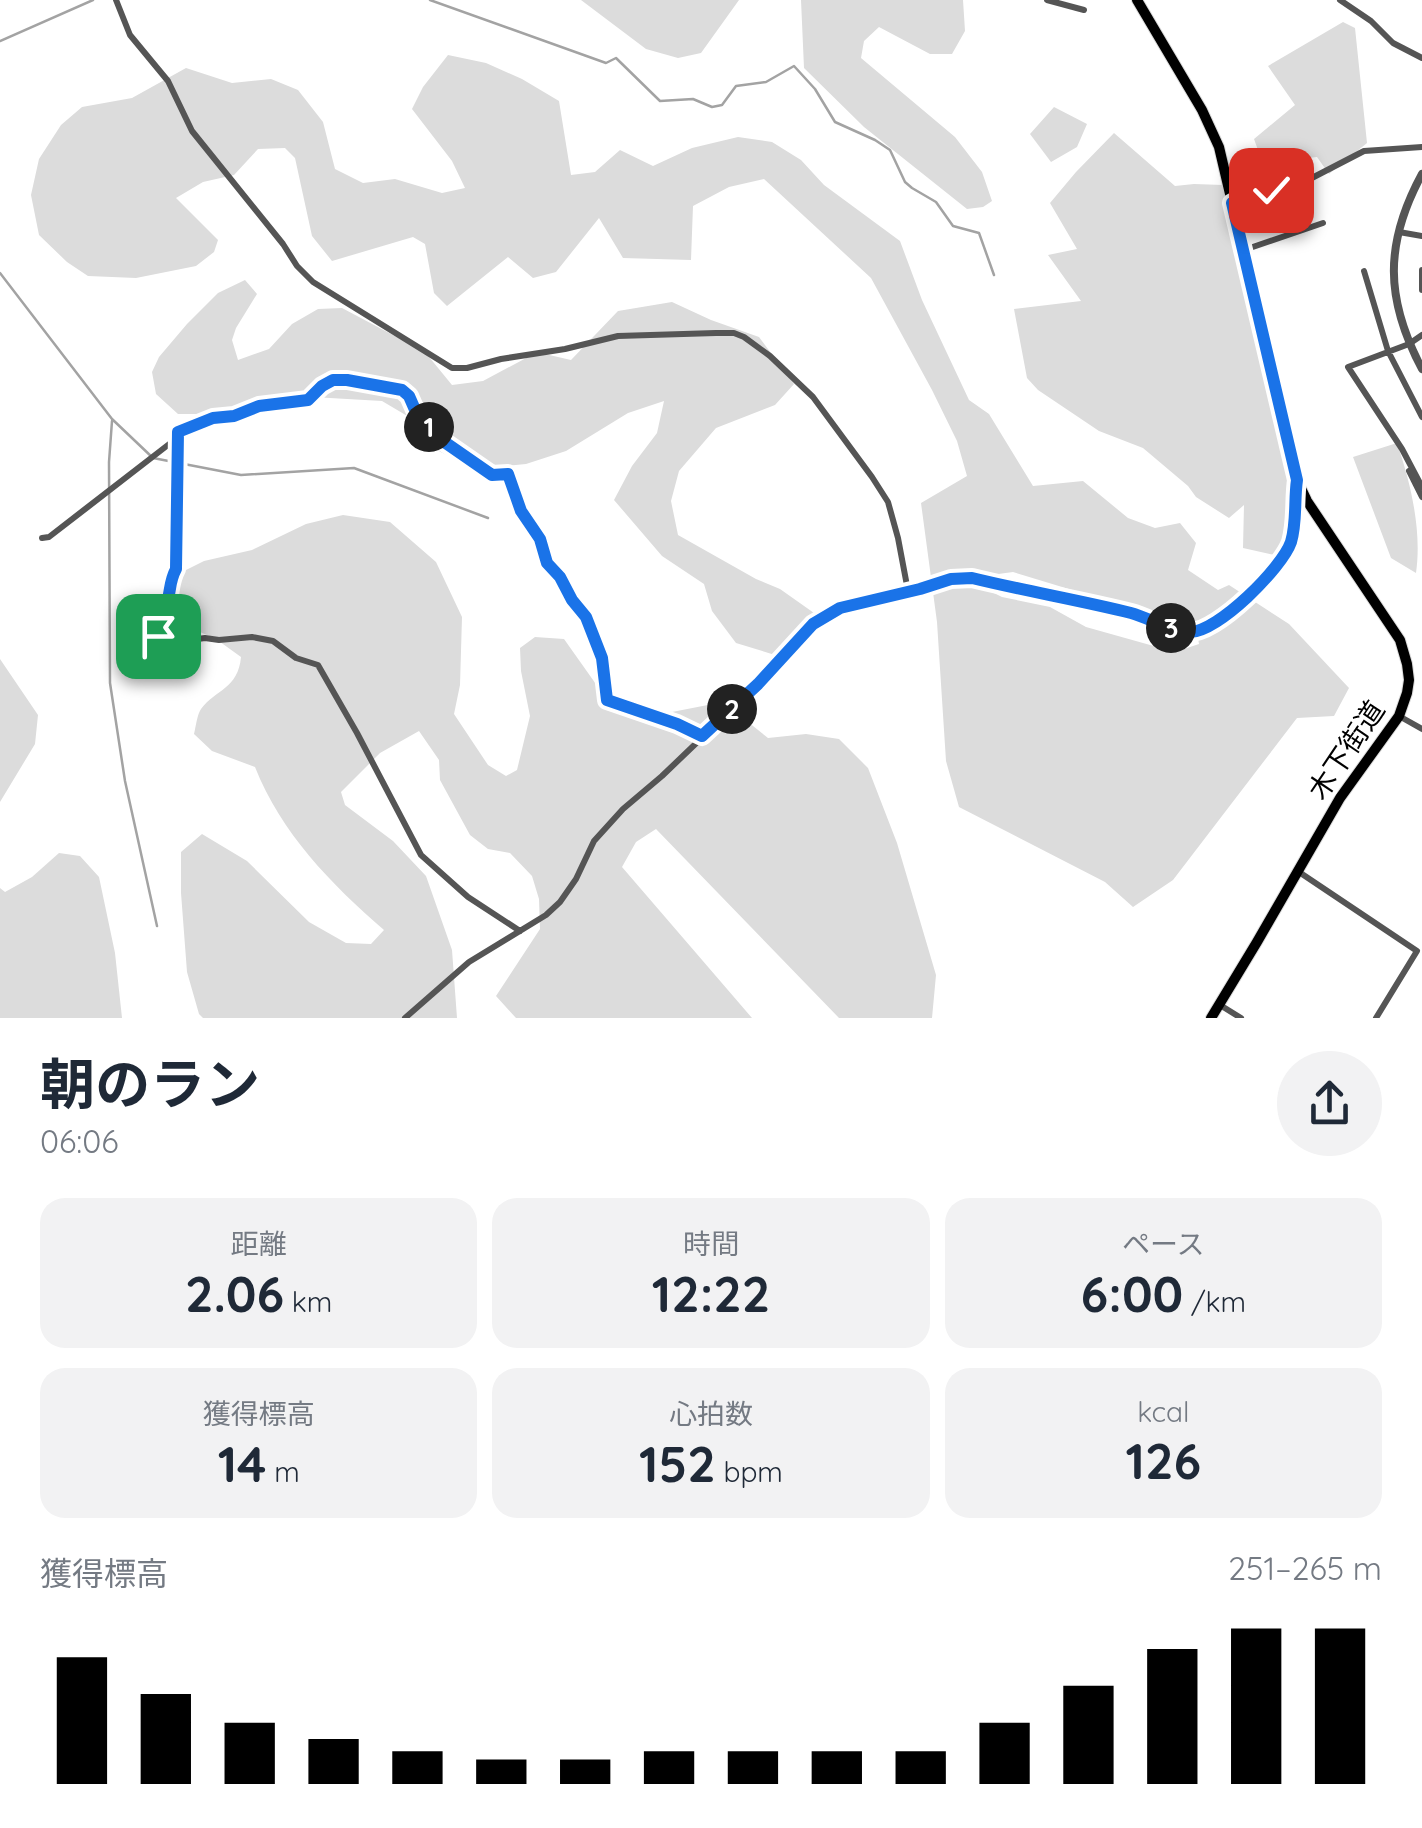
<!DOCTYPE html>
<html lang="ja">
<meta charset="utf-8">
<style>
:root{--surface:#fff;--page:#f2f2f3;--text:#1f2937;--muted:#747a83;--accent:#000}
body{margin:0;font-family:Quicksand,"Noto Sans JP",sans-serif;background:var(--page);color:var(--text);height:100vh;display:flex;flex-direction:column;font-size:38px;white-space:nowrap}
*{box-sizing:border-box;margin:0}
p{font-size:32px;color:var(--muted)}
.icon{flex:none;width:55px;height:55px;fill:none;stroke:currentColor;stroke-width:2;stroke-linecap:round;stroke-linejoin:round}
.map{position:relative;height:1018px;overflow:hidden}
.sheet{display:flex;flex-direction:column;background:var(--surface);flex:1}
.sheet>*{flex:none}
.pin{position:absolute;display:grid;place-items:center;width:85px;height:85px;color:#fff;margin:-42px;border-radius:20px;box-shadow:0 5px 15px #0006}
.km{position:absolute;width:50px;height:50px;margin:-25px;border-radius:50%;background:#222;color:#fff;font-size:28px;line-height:50px;text-align:center}
.round{display:grid;place-items:center;flex:none;width:105px;height:105px;border-radius:52px;background:var(--page)}
.summary{display:flex;align-items:center;justify-content:space-between;height:170px;padding:0 40px}
h1{font-size:55px;font-weight:700;line-height:75px}
.metrics{display:grid;grid-template-columns:repeat(3,1fr);gap:15px;height:170px;padding:10px 40px}
.metrics div{display:grid;align-content:center;border-radius:25px;background:var(--page);text-align:center}
.metrics b{font-size:50px;font-weight:700}
.metrics small{font-size:28px;font-weight:400}
.metrics p{font-size:28px}
.chart{height:280px;padding:20px 40px}
.chart p{display:flex;justify-content:space-between}
.chart svg{width:100%;height:180px;margin-top:10px;stroke:var(--accent);stroke-width:6}
.map>svg:first-child{display:block}
</style>
<div class="map">
<svg width="1422" height="1018" viewBox="0 0 1422 1018">
<rect width="100%" height="100%" fill="#fff"/>
<!-- green -->
<path fill="#dcdcdc" fill-rule="evenodd" d="M581,0H739L701,53L678,58L646,49Z
M801,0H963L965,31L952,54H930L879,27L864,41L861,58L955,137L982,172L992,201L983,207L967,209L864,127L804,68Z
M1343,22L1355,28L1367,143L1329,174L1317,157L1291,160L1266,172L1254,139L1295,105L1268,66Z
M448,55L486,63L522,79L559,101L571,175L595,172L620,150L653,166L692,148L738,137L772,142L801,160L824,185L900,241L922,300L969,400L989,414L1033,486L1083,481L1128,518L1155,528L1180,523L1196,543L1188,570L1218,590L1229,585L1289,624L1349,688L1334,716L1297,718L1173,880L1133,907L1105,882L959,807L946,761L937,622L921,503L967,476L957,441L932,390L871,278L764,179L729,187L693,206L691,260L623,258L599,218L556,272L533,278L508,257L447,306L434,293L425,244L413,237L332,261L312,236L295,158L285,148L258,149L234,175L203,182L176,198L218,240L214,252L196,266L136,278L88,276L67,262L39,235L31,195L39,159L61,125L82,107L132,98L186,68L232,83L271,79L298,90L323,122L335,169L363,183L395,179L442,193L465,188L452,161L412,109L423,87ZM1013,572L1105,600L1148,610L1198,638L1199,644L1175,652L1086,627L1050,607L1002,597L990,591L991,575Z
M1054,107L1087,124L1077,147L1051,162L1030,134Z
M1114,133L1175,186L1194,184L1223,185L1240,272L1291,479L1283,541L1279,556L1243,548L1244,505L1229,518L1196,497L1188,486L1143,448L1099,431L1038,390L1027,378L1014,309L1081,301L1048,255L1077,249L1050,203L1076,172Z
M245,280L257,294L236,328L232,340L238,360L269,349L292,324L318,309L342,308L425,352L452,385L483,381L528,357L545,354L571,360L618,311L672,302L711,320L759,337L794,384L775,405L716,428L679,471L671,501L678,535L756,579L780,589L814,613L804,642L788,659L736,643L712,611L704,584L662,556L614,500L632,466L657,433L664,401L628,413L566,451L526,464L472,469L439,451L409,417L382,401L295,396L208,414H178L156,394L152,372L159,357L187,324L218,293Z
M1397,443C1411,484 1422,531 1416,573L1391,558L1353,457Z
M343,515L390,522L436,562L462,617L460,685L454,714L488,765L506,776L517,770L530,716L521,671L520,648L535,637L564,639L598,687L636,704L672,712L723,702L768,738L806,734L839,739L868,768L897,843L936,975L932,1018H839L656,829L636,842L622,867L752,1018H516L496,996L540,929L539,899L532,876L510,853L488,849L470,835L440,780L439,760L419,731L380,753L341,792L345,805L393,841L426,876L452,950L457,1018H203L199,1014L187,972L181,893V852L202,834L247,861L309,922L346,943L371,944L384,930C331,884 281,833 255,767L212,751L194,734C196,726 197,715 201,709C216,689 238,689 241,657L216,639L184,625L167,601L178,574L204,561L252,550L306,524Z
M0,659L38,715L35,744L0,802Z
M59,853L80,856L99,877L115,953L122,1018H0V888L5,892L32,877Z"/>
<g fill="none" stroke-linecap="round" stroke-linejoin="round">
<!-- stream -->
<path stroke="#a3a3a3" stroke-width="2.5" d="M430,0L606,63L616,58L660,101L693,99L712,107L722,105L736,86L766,82L794,66L815,89L835,122L875,140L890,150L905,182L912,188L936,202L953,226L979,233L994,275
M0,41L93,0
M0,273L112,419L153,458L241,475L354,468L488,518
M112,421L109,462L110,683L125,781L157,926"/>
<defs>
<path id="primary" d="M1137,0L1202,110L1219,147L1297,480L1307,501L1400,640L1407,664L1409,680L1407,693L1399,716L1340,798L1257,942L1211,1018"/>
</defs>
<!-- primary casing -->
<use href="#primary" stroke="#dbdbdb" stroke-width="12"/>
<!-- minor -->
<path stroke="#555" stroke-width="6" d="M116,0L130,35L168,81L192,131L283,244L297,266L313,282L452,368H467L501,359L565,349L618,336L716,333H734L744,337L770,356L813,397L872,477L888,502L898,538L908,591
M1047,0L1084,10
M1340,0L1371,21L1393,43L1422,58
M1233,202L1308,180L1364,151L1422,147
M1399,232L1422,236
M1244,250L1323,223
M1422,270V290
M1364,271L1388,351L1422,417
M1422,335L1409,344L1348,367L1402,449L1422,487
M1409,471L1422,497
M42,538L49,537L177,438
M1399,716L1422,729
M1299,872L1417,951L1376,1018
M520,931L468,897L421,855L357,733L318,665L296,658L273,641L252,637L219,640L205,638L168,643L158,636C158,623 163,615 167,603C171,591 169,581 176,569L178,433L213,418L234,416L259,406L308,400L321,385L333,380H347L402,391L409,396L416,412L443,441L492,475L508,474L521,511L540,539L547,563L560,577L572,600L586,617L602,657L607,700L677,724L702,736
M1220,1005L1241,1018
M405,1018L469,962L546,915L560,902L576,879L594,841L623,809L662,776L758,684L813,624L840,608L951,579H972C1025,591 1078,600 1131,613C1150,617 1170,632 1189,632C1217,633 1281,568 1291,543C1298,523 1294,501 1297,481"/>
<!-- tertiary -->
<path stroke="#555" stroke-width="8" d="M1422,174C1384,244 1385,299 1422,369"/>
<!-- primary -->
<use href="#primary" stroke="#000" stroke-width="10"/>
</g>
<g fill="none" stroke-linecap="round" stroke-linejoin="round">
<defs>
<path id="route" d="M158,636C158,623 163,615 167,603C171,590 169,582 176,569L178,432L213,418L234,416L259,406L308,400L322,386L333,380H347L402,390L409,396L416,412L443,441L492,475L508,474L521,511L540,539L547,563L560,577L572,600L586,617L602,658L607,700L677,724L702,736L758,684L813,624L840,608L920,589L951,579L972,578C1025,591 1079,600 1131,613C1150,618 1170,632 1190,632C1218,632 1282,568 1291,542C1297,522 1294,500 1297,480L1232,203L1271,190"/>
</defs>
<!-- route casing -->
<use href="#route" stroke="#fff" stroke-width="20"/>
<!-- route -->
<use href="#route" stroke="#1a73e8" stroke-width="12"/>
</g>
<g text-anchor="middle" stroke-width="8" stroke-linejoin="round" paint-order="stroke">
<!-- street labels -->
<g font-size="28" fill="#000" stroke="#fff">
<text transform="translate(1346 750) rotate(-56)" y="10">木下街道</text>
</g>
</g>
</svg>
<div class="pin" style="left:158px;top:636px;background:#1e9e55"><svg class="icon" aria-label="arrive" viewBox="0 0 24 24"><path d="M6 21V4h12l-3 4 3 4H6"/></svg></div>
<div class="pin" style="left:1271px;top:190px;background:#d93025"><svg class="icon" aria-label="check" viewBox="0 0 24 24"><path d="M5 12l5 5 9-10"/></svg></div>
<b class="km" style="left:429px;top:427px">1</b>
<b class="km" style="left:732px;top:709px">2</b>
<b class="km" style="left:1171px;top:628px">3</b>
</div>
<section class="sheet">
<div class="summary"><div><h1>朝のラン</h1><p>06:06</p></div><a class="round"><svg class="icon" aria-label="share" viewBox="0 0 24 24"><path d="M12 15V3M7 8l5-5 5 5M5 13v7h14v-7"/></svg></a></div>
<div class="metrics">
<div><p>距離</p><b>2.06<small> km</small></b></div>
<div><p>時間</p><b>12:22</b></div>
<div><p>ペース</p><b>6:00<small> /km</small></b></div>
</div>
<div class="metrics">
<div><p>獲得標高</p><b>14<small> m</small></b></div>
<div><p>心拍数</p><b>152<small> bpm</small></b></div>
<div><p>kcal</p><b>126</b></div>
</div>
<div class="chart"><p><span>獲得標高</span>251–265 m</p>
<svg viewBox="0 0 160 44" preserveAspectRatio="none"><path d="M5 44V13M15 44V22M25 44V29M35 44V33M45 44V36M55 44V38M65 44V38M75 44V36M85 44V36M95 44V36M105 44V36M115 44V29M125 44V20M135 44V11M145 44V6M155 44V6"/></svg>
</div>
</section>
